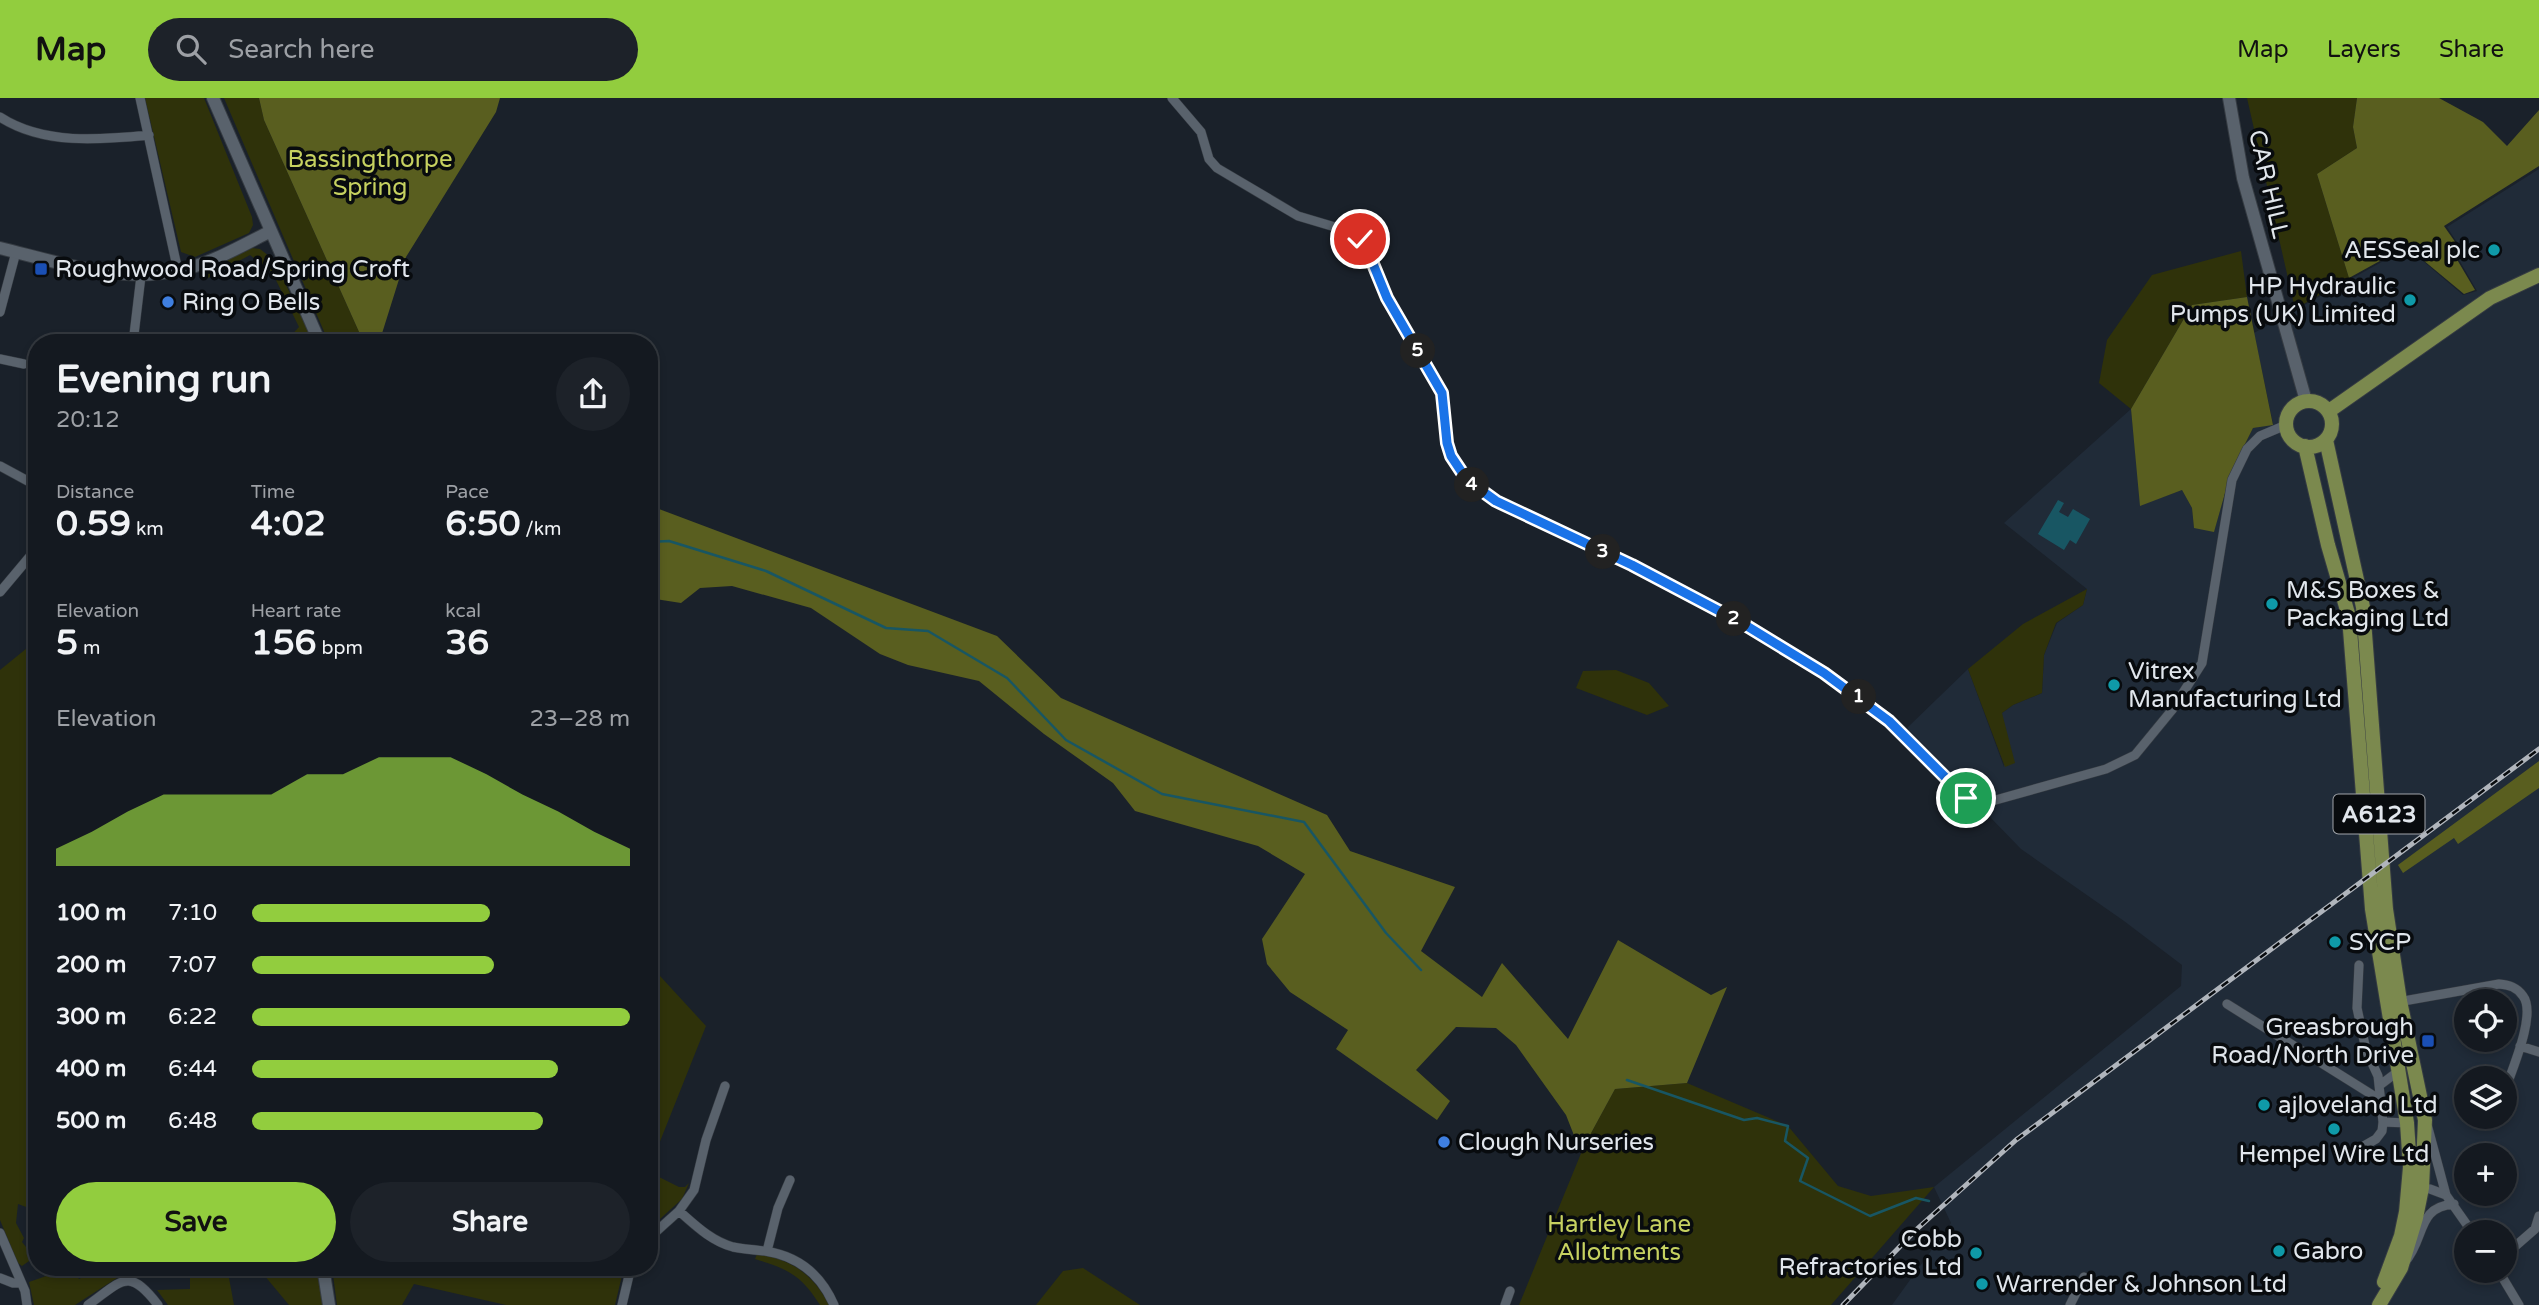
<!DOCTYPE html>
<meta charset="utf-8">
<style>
:root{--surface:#141920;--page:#1d2229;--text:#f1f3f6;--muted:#9da0a5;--line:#33383e;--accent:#92cd3e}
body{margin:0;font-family:"Varela Round",sans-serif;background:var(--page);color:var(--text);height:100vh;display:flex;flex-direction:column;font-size:26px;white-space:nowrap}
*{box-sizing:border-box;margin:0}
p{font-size:23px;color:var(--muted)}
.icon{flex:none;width:38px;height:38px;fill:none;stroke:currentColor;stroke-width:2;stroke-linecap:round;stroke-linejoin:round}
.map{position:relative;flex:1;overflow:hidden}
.panel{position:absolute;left:28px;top:236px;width:630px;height:942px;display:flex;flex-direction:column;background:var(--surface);border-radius:28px;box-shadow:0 4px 10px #0003,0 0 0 2px var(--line)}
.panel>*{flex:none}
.tools{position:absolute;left:2454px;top:891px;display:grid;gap:14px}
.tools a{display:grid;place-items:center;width:63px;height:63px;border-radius:50%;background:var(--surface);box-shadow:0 4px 10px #0003,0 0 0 2px var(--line);font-size:35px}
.pin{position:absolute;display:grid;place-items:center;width:60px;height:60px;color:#fff;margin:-30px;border:4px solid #fff;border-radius:50%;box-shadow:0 2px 7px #0007}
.km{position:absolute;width:35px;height:35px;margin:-18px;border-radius:50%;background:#222;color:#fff;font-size:19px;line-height:35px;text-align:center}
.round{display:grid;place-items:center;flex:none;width:74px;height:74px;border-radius:37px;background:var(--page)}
.summary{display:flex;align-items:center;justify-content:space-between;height:119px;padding:0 28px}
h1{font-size:38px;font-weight:700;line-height:52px}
.stats{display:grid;grid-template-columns:repeat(3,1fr);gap:10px;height:119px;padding:7px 28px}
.stats div{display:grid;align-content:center}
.stats b{font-size:35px;font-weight:700}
.stats small{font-size:19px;font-weight:400}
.stats p{font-size:19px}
.chart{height:196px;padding:14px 28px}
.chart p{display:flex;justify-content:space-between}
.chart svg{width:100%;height:126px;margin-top:7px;fill:var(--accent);opacity:.7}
.cta{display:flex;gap:14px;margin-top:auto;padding:14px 28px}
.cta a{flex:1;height:80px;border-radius:42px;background:var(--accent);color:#111;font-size:28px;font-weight:700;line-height:80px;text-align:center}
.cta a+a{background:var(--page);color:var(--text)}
ul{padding:0 28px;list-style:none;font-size:23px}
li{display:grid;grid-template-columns:112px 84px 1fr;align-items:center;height:52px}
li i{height:18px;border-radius:9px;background:var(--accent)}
header{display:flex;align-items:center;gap:42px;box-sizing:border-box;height:98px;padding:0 35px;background:var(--accent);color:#111}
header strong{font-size:33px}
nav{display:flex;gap:38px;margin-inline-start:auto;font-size:24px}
.search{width:490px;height:63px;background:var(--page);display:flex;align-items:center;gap:18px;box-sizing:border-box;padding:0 24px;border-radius:38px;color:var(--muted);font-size:26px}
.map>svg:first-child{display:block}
</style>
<header>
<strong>Map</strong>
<div class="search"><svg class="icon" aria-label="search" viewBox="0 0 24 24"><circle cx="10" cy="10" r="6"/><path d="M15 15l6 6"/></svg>Search here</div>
<nav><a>Map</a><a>Layers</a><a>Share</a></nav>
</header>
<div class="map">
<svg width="2539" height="1207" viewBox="0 0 2539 1207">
<rect width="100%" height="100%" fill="#1a212a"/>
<!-- built -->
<path fill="#202b38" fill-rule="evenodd" d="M2539,71V1207H1892L1951,1125L1934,1089L2181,888L2182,867L2124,823L2021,751L1989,718L1972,696L1907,630L1968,571L2004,669L2002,615L2013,607L2042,595L2044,557L2057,525L2083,507L2087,491L2004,425L2131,311L2141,407L2182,392L2192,410L2194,429L2214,433L2231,374L2253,330L2273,326L2254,235L2387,161L2416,157L2463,197L2477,193L2454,153L2460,149L2447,129ZM2466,903H2504V942H2466ZM2466,980H2504V1018H2466ZM2466,1057H2504V1096H2466ZM2466,1134H2504V1172H2466Z"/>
<!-- green -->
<path fill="#2f320a" d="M145,0H204L252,119L253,127L249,135L195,159L181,154Z
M224,0H259L264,22L364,245H329Z
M2247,0H2357L2353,29L2357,50L2317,76L2349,180L2295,211Z
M252,150L260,151L274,162L314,245H284L299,229L272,174L250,157L208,180L204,171Z
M2241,153L2247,199L2192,207L2131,311L2099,285L2107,242L2152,177Z
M2087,491L2083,507L2056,525L2044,557L2042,595L2013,607L2002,615L2015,665L2005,669L1968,571L2023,526Z
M37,542V1113L18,1106L16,1125L24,1140L22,1144L30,1154L29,1163L22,1168L18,1165L0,1122V572Z
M1616,572L1649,585L1669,608L1647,617L1576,590L1583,573Z
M649,866L706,928L649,1071Z
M1687,985L1788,1028L1838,1088L1871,1098L1934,1089L1831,1207H1519L1584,1048L1615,991Z
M649,1074L679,1089H685L689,1085L682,1101L649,1131Z
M757,1156C791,1161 814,1177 829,1207H820C801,1177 788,1171 755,1161Z
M86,1169H121L120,1178L75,1207H34L29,1184L49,1177L58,1171L80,1181Z
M190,1169H318L323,1207H289L264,1177L229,1180L234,1207H168L157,1192L190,1191Z
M332,1169H624L615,1207H506L414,1186L402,1207H337Z
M1083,1170L1140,1207H1036L1063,1173Z"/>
<!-- forest -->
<path fill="#595e1f" d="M259,0H500L496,14L406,159L379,245H364L264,22Z
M2357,0H2439L2483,24L2507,48L2539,12V68L2444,128L2458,148L2452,153L2475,192L2464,196L2417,157L2387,159L2349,180L2317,76L2357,50L2353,29Z
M2247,199L2273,327L2253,330L2231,374L2214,434L2194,430L2192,410L2182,392L2140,408L2131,311L2192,207Z
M649,402L659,411L997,538L1061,600L1327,717L1350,753L1455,789L1421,853L1482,899L1502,865L1568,941L1618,842L1711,897L1727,889L1687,985L1615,991L1584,1048L1577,1045L1566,1017L1516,947L1496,930L1456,929L1416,972L1450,1003L1437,1022L1336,951L1348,932L1290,894L1267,866L1262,841L1305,776L1258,748L1135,713L1113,685L1044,636L979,583L908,567L880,556L811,510L732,488L700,490L681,505L649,500Z
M2539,663V690L2458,746L2454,740L2403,775L2398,767Z"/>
<!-- water -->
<path fill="#185663" d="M2058,402L2064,405L2059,414L2068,419L2073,411L2090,421L2076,446L2070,442L2064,452L2038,436Z"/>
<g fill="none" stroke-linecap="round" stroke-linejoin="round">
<!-- stream -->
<path stroke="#185663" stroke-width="2.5" d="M649,444L669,443L766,473L886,530L928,533L1007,580L1066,642L1162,696L1304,724L1386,835L1421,872
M1627,982L1744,1022L1757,1020L1788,1028L1785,1043L1808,1060L1800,1083L1870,1118L1916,1100L1929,1103"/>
<defs>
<path id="street" d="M140,0L178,173
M1172,0L1201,34L1209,61L1217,70L1298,118L1345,132L1360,141L1369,156L1387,200L1442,295L1447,345L1451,358L1467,382L1474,389L1496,403L1632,467L1742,525L1824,575L1889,623L1972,706L1985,705L2106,671L2135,657L2172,612L2202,565L2232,382L2247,351L2260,338L2286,327
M0,19C43,47 100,42 149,37
M0,214L16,154
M133,245L141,178
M0,261L24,266
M0,368L37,388
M0,494L37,450
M2359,867L2357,910L2366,952L2378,978L2383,1024L2382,1033L2376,1041L2362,1049
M2398,904L2499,886C2509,887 2517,889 2523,898C2537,916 2511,974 2504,995
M2227,906L2382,1003
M2520,948L2539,954
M2380,987L2400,972
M2383,1024L2407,1025
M2493,1027L2496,1018
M2428,1030L2446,1097L2472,1134
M2418,1090L2430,1091L2446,1097
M679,1113C695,1127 711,1143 733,1149C743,1151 754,1152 765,1153C798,1158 821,1177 834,1207
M0,1135L25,1193L27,1207
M649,1140L679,1113L694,1092L706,1042L725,988
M767,1153L778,1110L790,1082
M2504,1158L2535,1131L2539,1118
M2405,1164C2426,1140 2416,1109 2454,1106
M2498,1172L2519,1207
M0,1180L13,1185H21
M88,1207C122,1183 128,1168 158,1207
M622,1207L631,1169
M1505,1207L1510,1193
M2070,1207L2084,1179"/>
<path id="secondary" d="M213,0L320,245
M2229,0L2243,80L2306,303
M0,150C57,164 118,185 176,173C209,167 241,148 271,133
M323,1169L329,1207"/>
<path id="primary" d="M2286 326a23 23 0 1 1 46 0a23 23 0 1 1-46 0Z
M2329,313L2490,200L2539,177
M2326,342L2363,509L2386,811L2400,903L2425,1022L2422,1090L2416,1120L2401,1170L2379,1207
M2305,348L2328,447L2349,519L2372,811L2407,1025L2410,1069L2406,1114L2401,1138L2384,1184"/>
</defs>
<!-- street casing -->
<use href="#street" stroke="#353b42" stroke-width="10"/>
<!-- secondary casing -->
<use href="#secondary" stroke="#353b42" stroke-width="14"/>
<!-- primary casing -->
<use href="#primary" stroke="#353b42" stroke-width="16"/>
<!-- street -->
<use href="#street" stroke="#59626c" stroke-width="9"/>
<!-- secondary -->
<use href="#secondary" stroke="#59626c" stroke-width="12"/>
<!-- primary -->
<use href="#primary" stroke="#7b894e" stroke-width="14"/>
<defs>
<path id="rail" d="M1843,1207L1917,1131L2016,1042L2539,651"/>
</defs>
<!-- rail casing -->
<use href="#rail" stroke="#b0b5bc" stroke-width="5"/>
<!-- rail -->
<use href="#rail" stroke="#080b0e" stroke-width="2.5" stroke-dasharray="8" stroke-linecap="butt"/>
</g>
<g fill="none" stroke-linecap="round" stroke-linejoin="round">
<defs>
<path id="route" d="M1360,141L1369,156L1387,200L1442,295L1447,345L1451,358L1467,382L1496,403L1632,467L1742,525L1824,575L1889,623L1966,700"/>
</defs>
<!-- route casing -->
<use href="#route" stroke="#fff" stroke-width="14"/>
<!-- route -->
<use href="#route" stroke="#1a73e8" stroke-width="9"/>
</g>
<!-- markers -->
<g fill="#0f9aa8" stroke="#080b0e" stroke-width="2.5">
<circle cx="2494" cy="152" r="7"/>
<circle cx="2410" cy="202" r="7"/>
<circle cx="2272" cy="506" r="7"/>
<circle cx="2114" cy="587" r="7"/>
<circle cx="2335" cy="844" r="7"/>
<circle cx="2264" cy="1007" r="7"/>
<circle cx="2334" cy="1031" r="7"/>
<circle cx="2279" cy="1153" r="7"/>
<circle cx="1976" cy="1155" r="7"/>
<circle cx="1982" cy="1186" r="7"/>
</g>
<g fill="#1a4fb4" stroke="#080b0e" stroke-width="2.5">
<rect x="34" y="164" width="14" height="14" rx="3.5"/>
<rect x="2421" y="936" width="14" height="14" rx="3.5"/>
</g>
<g fill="#3f7fe0" stroke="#080b0e" stroke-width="2.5">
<circle cx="168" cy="204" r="7"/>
<circle cx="1444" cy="1044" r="7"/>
</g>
<g text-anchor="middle" stroke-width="7" stroke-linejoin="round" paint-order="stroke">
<!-- shield labels -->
<rect fill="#080b0e" stroke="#a0a4a9" stroke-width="2" x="2333.5" y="696.5" width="91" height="39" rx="5"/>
<g font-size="23" font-weight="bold" fill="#e1e6ec">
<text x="2379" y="724">A6123</text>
</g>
<!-- park labels -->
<g font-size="24" fill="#c6d160" stroke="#080b0e">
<text x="370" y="69">Bassingthorpe<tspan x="370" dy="28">Spring</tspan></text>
<text x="1619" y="1134">Hartley Lane<tspan x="1619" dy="28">Allotments</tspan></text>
</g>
<!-- street labels -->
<g font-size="24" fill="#e1e6ec" stroke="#080b0e">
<text transform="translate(2269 86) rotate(77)" y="8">CAR HILL</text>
</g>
<!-- poi labels -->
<g font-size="24" fill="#e1e6ec" stroke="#080b0e" text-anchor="start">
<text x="2480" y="160" text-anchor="end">AESSeal plc</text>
<text x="55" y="179">Roughwood Road/Spring Croft</text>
<text x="2396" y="196" text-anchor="end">HP Hydraulic<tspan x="2396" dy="28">Pumps (UK) Limited</tspan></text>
<text x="182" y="212">Ring O Bells</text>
<text x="2286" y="500">M&amp;S Boxes &amp;<tspan x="2286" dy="28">Packaging Ltd</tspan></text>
<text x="2128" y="581">Vitrex<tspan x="2128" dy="28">Manufacturing Ltd</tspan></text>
<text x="2349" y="852">SYCP</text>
<text x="2414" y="937" text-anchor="end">Greasbrough<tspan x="2414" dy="28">Road/North Drive</tspan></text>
<text x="2278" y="1015">ajloveland Ltd</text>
<text x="1458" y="1052">Clough Nurseries</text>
<text x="2334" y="1064" text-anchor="middle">Hempel Wire Ltd</text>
<text x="1962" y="1149" text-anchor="end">Cobb<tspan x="1962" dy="28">Refractories Ltd</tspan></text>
<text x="2293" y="1161">Gabro</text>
<text x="1996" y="1194">Warrender &amp; Johnson Ltd</text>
</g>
</g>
</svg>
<div class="tools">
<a><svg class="icon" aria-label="locate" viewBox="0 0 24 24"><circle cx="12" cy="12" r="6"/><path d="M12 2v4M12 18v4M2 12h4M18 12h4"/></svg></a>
<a><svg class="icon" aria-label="layers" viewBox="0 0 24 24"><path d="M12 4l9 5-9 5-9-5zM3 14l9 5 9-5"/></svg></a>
<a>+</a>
<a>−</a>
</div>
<div class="pin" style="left:1966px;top:700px;background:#1e9e55"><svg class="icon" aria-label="arrive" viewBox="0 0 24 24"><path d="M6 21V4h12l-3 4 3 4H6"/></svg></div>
<div class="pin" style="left:1360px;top:141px;background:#d93025"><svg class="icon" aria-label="check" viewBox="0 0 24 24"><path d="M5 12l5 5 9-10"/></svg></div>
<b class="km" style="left:1859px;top:599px">1</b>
<b class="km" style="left:1734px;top:521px">2</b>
<b class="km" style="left:1603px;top:454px">3</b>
<b class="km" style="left:1472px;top:387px">4</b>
<b class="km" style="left:1418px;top:253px">5</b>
<section class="panel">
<div class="summary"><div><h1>Evening run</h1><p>20:12</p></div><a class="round"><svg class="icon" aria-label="share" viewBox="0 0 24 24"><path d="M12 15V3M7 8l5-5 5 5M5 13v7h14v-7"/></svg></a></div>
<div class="stats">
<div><p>Distance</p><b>0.59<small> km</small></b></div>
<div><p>Time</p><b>4:02</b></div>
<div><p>Pace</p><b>6:50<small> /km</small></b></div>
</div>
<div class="stats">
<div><p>Elevation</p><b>5<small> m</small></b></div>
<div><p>Heart rate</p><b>156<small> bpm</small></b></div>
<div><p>kcal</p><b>36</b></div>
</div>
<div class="chart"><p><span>Elevation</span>23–28 m</p>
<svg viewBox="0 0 160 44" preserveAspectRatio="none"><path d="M0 44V38L10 32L20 25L30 19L40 19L50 19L60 19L70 12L80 12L90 6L100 6L110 6L120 12L130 19L140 25L150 32L160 38V44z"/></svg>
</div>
<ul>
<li><b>100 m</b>7:10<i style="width:63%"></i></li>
<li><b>200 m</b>7:07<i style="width:64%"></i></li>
<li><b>300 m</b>6:22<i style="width:100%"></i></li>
<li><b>400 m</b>6:44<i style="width:81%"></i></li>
<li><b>500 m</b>6:48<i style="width:77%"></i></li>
</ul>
<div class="cta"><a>Save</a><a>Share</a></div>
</section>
</div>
